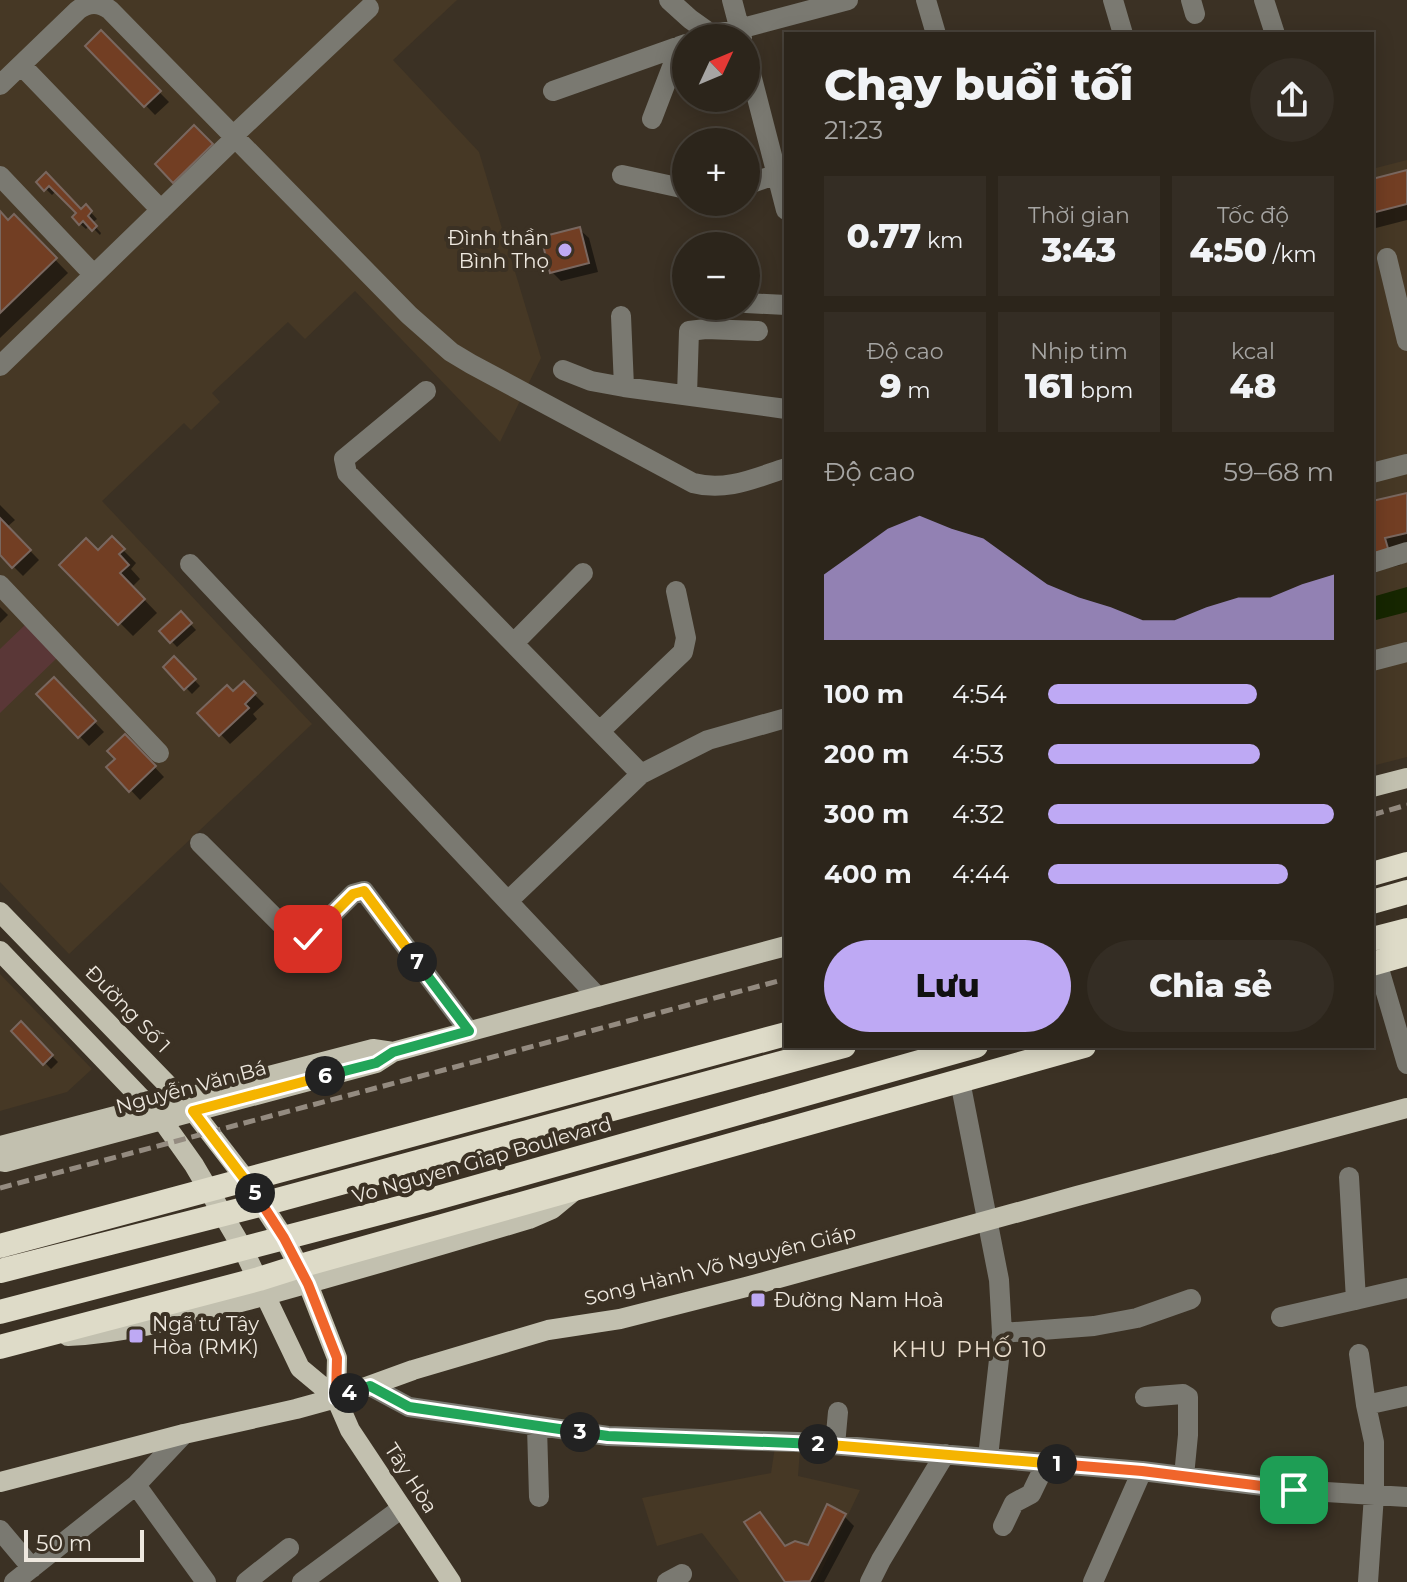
<!DOCTYPE html>
<html lang="vi">
<meta charset="utf-8">
<style>
:root{--surface:#2c251b;--page:#342d24;--text:#f1f3f6;--muted:#a6a5a3;--line:#48423a;--accent:#bea9f4}
body{margin:0;font-family:Montserrat,sans-serif;background:var(--page);color:var(--text);height:100vh;display:flex;flex-direction:column;font-size:30px;white-space:nowrap}
*{box-sizing:border-box;margin:0}
p{font-size:26px;color:var(--muted)}
.icon{flex:none;width:44px;height:44px;fill:none;stroke:currentColor;stroke-width:2;stroke-linecap:round;stroke-linejoin:round}
.map{position:relative;flex:1;overflow:hidden}
.sheet{position:absolute;left:784px;top:32px;width:590px;height:1016px;display:flex;flex-direction:column;background:var(--surface);border-radius:0px;box-shadow:0 4px 20px #0003,0 0 0 2px var(--line)}
.sheet>*{flex:none}
.needle{width:52px;rotate:46deg}
.fabs{position:absolute;left:672px;top:24px;display:grid;gap:16px}
.fabs a{display:grid;place-items:center;width:88px;height:88px;border-radius:50%;background:var(--surface);box-shadow:0 4px 20px #0003,0 0 0 2px var(--line);font-size:40px}
.scale{position:absolute;left:24px;bottom:20px;width:120px;box-sizing:border-box;padding-left:8px;border:4px solid #eee8df;border-top:0;font-size:22px;line-height:28px;white-space:nowrap;color:#eee8df;-webkit-text-stroke:6px #3b3124;paint-order:stroke}
.pin{position:absolute;display:grid;place-items:center;width:68px;height:68px;color:#fff;margin:-34px;border-radius:16px;box-shadow:0 4px 12px #0006}
.km{position:absolute;width:40px;height:40px;margin:-20px;border-radius:50%;background:#222;color:#fff;font-size:22px;line-height:40px;text-align:center}
.round{display:grid;place-items:center;flex:none;width:84px;height:84px;border-radius:42px;background:var(--page)}
.summary{display:flex;align-items:center;justify-content:space-between;height:136px;padding:0 40px}
h1{font-size:44px;font-weight:800;line-height:60px}
.figures{display:grid;grid-template-columns:repeat(3,1fr);gap:12px;height:136px;padding:8px 40px}
.figures div{display:grid;align-content:center;border-radius:0px;background:var(--page);text-align:center}
.figures b{font-size:34px;font-weight:800}
.figures small{font-size:22px;font-weight:400}
.figures p{font-size:22px}
.chart{height:224px;padding:16px 40px}
.chart p{display:flex;justify-content:space-between}
.chart svg{width:100%;height:144px;margin-top:8px;fill:var(--accent);opacity:.7}
.button{display:flex;gap:16px;margin-top:auto;padding:16px 40px}
.button a{flex:1;height:92px;border-radius:48px;background:var(--accent);color:#111;font-size:32px;font-weight:800;line-height:92px;text-align:center}
.button a+a{background:var(--page);color:var(--text)}
ul{padding:0 40px;list-style:none;font-size:26px}
li{display:grid;grid-template-columns:128px 96px 1fr;align-items:center;height:60px}
li i{height:20px;border-radius:10px;background:var(--accent)}
.map>svg:first-child{display:block}
</style>
<div class="map">
<svg width="1407" height="1582" viewBox="0 0 1407 1582">
<rect width="100%" height="100%" fill="#3b3124"/>
<!-- built -->
<path fill="#463825" d="M0,0H457L393,60L479,152L541,358L500,442L355,291L305,339L288,322L212,393L220,402L191,430L184,423L102,501L312,724L69,954L0,882Z
M1407,160V757L1372,766V169Z
M0,974L92,1069L67,1092L0,1111Z
M775,1447L800,1450L798,1476L860,1490L816,1582H740L702,1533L657,1546L642,1498L771,1473Z"/>
<!-- green -->
<path fill="#5a3737" d="M26,624L58,657L0,713V649Z"/>
<!-- water -->
<path fill="#162600" d="M1407,587V612L1372,621V597Z"/>
<!-- shadow -->
<path fill="#0007" d="M101,33L169,102L155,115L88,46Z
M194,128L221,155L184,191L157,164Z
M1407,172V220L1372,229V181Z
M46,175L81,211L86,207L97,219L92,223L101,233L100,235L90,225L86,229L80,224L79,213L57,190L52,195L39,182Z
M0,213L9,222L14,217L68,273L0,338Z
M579,229L589,238L598,272L561,281L552,272Z
M1407,495V549L1397,551L1401,565L1380,570L1372,503Z
M0,505L15,520L7,527L39,560L23,576L0,553Z
M112,539L136,563L131,569L140,579L132,587L157,613L133,636L62,565L98,553Z
M0,607L8,615L0,623Z
M181,614L196,630L177,647L162,631Z
M174,659L200,686L192,694L166,667Z
M54,680L104,732L89,746L39,694Z
M244,684L264,704L253,714L257,719L230,744L200,713L233,694Z
M125,736L164,777L140,800L109,767L118,759Z
M21,1024L58,1062L51,1069L14,1031Z
M844,1516L854,1526L824,1582H788L747,1523L786,1548L809,1547Z"/>
<!-- building -->
<path fill="#723e23" stroke="#79675f" stroke-width="2" d="M101,30L161,91L144,107L85,46Z
M194,125L213,144L173,183L155,164Z
M1407,170V204L1372,213V179Z
M46,172L81,209L86,204L92,211L88,216L97,226L92,231L83,221L79,225L72,217L76,213L49,186L44,191L36,182Z
M0,211L8,220L14,214L57,258L0,313Z
M580,227L589,263L550,273L541,237Z
M1407,493V533L1385,538L1389,552L1372,556V501Z
M0,518L31,550L12,568L0,555Z
M112,536L125,549L119,554L129,565L120,573L145,599L118,625L59,565L86,538L98,550Z
M181,611L192,623L170,643L159,631Z
M174,656L196,679L184,690L163,667Z
M54,677L96,721L78,738L36,694Z
M244,681L256,693L245,704L249,708L219,736L197,713L227,685L233,691Z
M125,734L156,766L129,792L106,767L115,759L107,751Z
M21,1021L53,1055L43,1065L11,1031Z
M827,1504L846,1514L810,1581L785,1582L744,1522L760,1512L785,1546L795,1541L808,1545Z"/>
<g fill="none" stroke-linecap="round" stroke-linejoin="round">
<!-- minor -->
<path stroke="#7a7971" stroke-width="20" d="M669,0L690,19L711,34
M732,0L742,38
M926,0L936,34
M1113,0L1123,34
M1191,0L1195,14
M1264,0L1275,34
M701,38L711,34L739,29L848,0
M746,55L786,210
M21,65L161,210
M0,85L78,10C89,2 99,2 110,10L409,315L451,352L471,364L693,483C726,492 755,478 786,468
M553,91L686,44
M652,119L680,46
M233,136L369,8
M622,175L686,189
M0,176L94,275
M746,185L786,171
M1387,258L1407,341
M746,303L786,305
M621,316L624,387
M0,366L235,138
M563,370L591,381L624,387L786,409
M426,391L344,459L347,473L641,774
M687,395L689,331L706,329L758,331
M1372,473L1407,464
M1372,563L1407,552
M190,564L598,997
M0,585L159,753
M514,643L583,573
M1372,661L1407,652
M600,731L683,652L686,638L676,591
M200,843L296,939H308L353,894L364,891L469,1031
M508,901L641,774L708,740L786,718
M1377,962L1407,1064
M960,1081L999,1280L1002,1333L988,1457
M1349,1177L1356,1300
M1281,1317L1407,1288
M1002,1333L1094,1326L1137,1318L1191,1299
M1359,1354L1366,1405L1374,1442V1495L1368,1582
M370,1386L409,1407L608,1436L797,1442L1142,1471L1294,1490L1407,1497
M1145,1397L1183,1394L1188,1397V1435L1184,1476
M1366,1405L1407,1396
M537,1427L539,1497
M835,1445L838,1412
M136,1485L206,1582
M1003,1526L1014,1503L1031,1494L1046,1463
M0,1530L32,1568
M14,1582L136,1485L184,1434
M246,1582L289,1548
M302,1582L402,1508
M667,1582L682,1574
M870,1582L881,1560L945,1454
M1093,1582L1142,1471"/>
<!-- major -->
<path stroke="#c2c0af" stroke-width="20" d="M1372,787L1407,778
M0,912L193,1111L247,1181L284,1238L308,1284L337,1358L336,1398L350,1430L451,1582
M0,951L162,1120L194,1165L243,1249L300,1368L336,1398
M0,1146L373,1049L393,1052
M0,1161L5,1162L376,1063L393,1052L786,946
M68,1336C134,1333 195,1314 259,1297C349,1272 439,1246 529,1219L552,1209L575,1190
M0,1482L184,1434L296,1409L336,1398L413,1370L548,1330L620,1319L746,1287L1077,1196L1407,1108"/>
<!-- highway -->
<path stroke="#dedbc8" stroke-width="24" d="M1372,874L1407,864
M1372,902L1407,892
M1372,939L1407,930
M1372,964L1407,954
M0,1246L786,1034
M0,1271L263,1204L844,1046
M0,1312L437,1198L976,1046
M0,1347L259,1279L300,1266L1084,1046"/>
<!-- rail -->
<path stroke="#948b80" stroke-width="5" stroke-dasharray="12 6" stroke-linecap="butt" d="M1372,815L1407,805
M0,1188L786,979"/>
</g>
<g fill="none" stroke-linecap="round" stroke-linejoin="round">
<defs>
<path id="split-1" d="M1057,1464L1142,1471L1294,1490"/>
<path id="split-2" d="M818,1444L1057,1464"/>
<path id="split-3" d="M580,1432L608,1436L818,1444"/>
<path id="split-4" d="M349,1393L370,1386L409,1407L580,1432"/>
<path id="split-5" d="M255,1193L284,1238L308,1284L337,1358L336,1398L349,1393"/>
<path id="split-6" d="M255,1193L193,1111L325,1076"/>
<path id="split-7" d="M325,1076L376,1063L393,1052L469,1031L417,962"/>
<path id="split-8" d="M308,939L353,894L364,891L417,962"/>
</defs>
<!-- split-1 casing -->
<use href="#split-1" stroke="#fff" stroke-width="16"/>
<!-- split-2 casing -->
<use href="#split-2" stroke="#fff" stroke-width="16"/>
<!-- split-3 casing -->
<use href="#split-3" stroke="#fff" stroke-width="16"/>
<!-- split-4 casing -->
<use href="#split-4" stroke="#fff" stroke-width="16"/>
<!-- split-5 casing -->
<use href="#split-5" stroke="#fff" stroke-width="16"/>
<!-- split-6 casing -->
<use href="#split-6" stroke="#fff" stroke-width="16"/>
<!-- split-7 casing -->
<use href="#split-7" stroke="#fff" stroke-width="16"/>
<!-- split-8 casing -->
<use href="#split-8" stroke="#fff" stroke-width="16"/>
<!-- split-1 -->
<use href="#split-1" stroke="#f0652b" stroke-width="10"/>
<!-- split-2 -->
<use href="#split-2" stroke="#f5b400" stroke-width="10"/>
<!-- split-3 -->
<use href="#split-3" stroke="#22a559" stroke-width="10"/>
<!-- split-4 -->
<use href="#split-4" stroke="#22a559" stroke-width="10"/>
<!-- split-5 -->
<use href="#split-5" stroke="#f0652b" stroke-width="10"/>
<!-- split-6 -->
<use href="#split-6" stroke="#f5b400" stroke-width="10"/>
<!-- split-7 -->
<use href="#split-7" stroke="#22a559" stroke-width="10"/>
<!-- split-8 -->
<use href="#split-8" stroke="#f5b400" stroke-width="10"/>
</g>
<!-- markers -->
<g fill="#bea9f4" stroke="#3b3124" stroke-width="3">
<circle cx="565" cy="250" r="8"/>
<rect x="750" y="1292" width="16" height="16" rx="4"/>
<rect x="128" y="1328" width="16" height="16" rx="4"/>
</g>
<g text-anchor="middle" stroke-width="8" stroke-linejoin="round" paint-order="stroke">
<!-- poi labels -->
<g font-size="20" fill="#eee8df" stroke="#3b3124" text-anchor="start">
<text x="549" y="245" text-anchor="end">Đình thần<tspan x="549" dy="23">Bình Thọ</tspan></text>
<text x="774" y="1307">Đường Nam Hoà</text>
<text x="152" y="1331">Ngã tư Tây<tspan x="152" dy="23">Hòa (RMK)</tspan></text>
</g>
<!-- street labels -->
<g font-size="20" fill="#eee8df" stroke="#3b3124">
<text transform="translate(128 1009) rotate(46)" y="7">Đường Số 1</text>
<text transform="translate(191 1087) rotate(-15)" y="7">Nguyễn Văn Bá</text>
<text transform="translate(482 1160) rotate(-16)" y="7">Vo Nguyen Giap Boulevard</text>
<text transform="translate(720 1265) rotate(-14)" y="7">Song Hành Võ Nguyên Giáp</text>
<text transform="translate(411 1478) rotate(57)" y="7">Tây Hòa</text>
</g>
<!-- neighbourhood labels -->
<g font-size="22" letter-spacing="2" fill="#eaddcc" stroke="#3b3124">
<text x="970" y="1357">KHU PHỐ 10</text>
</g>
</g>
</svg>
<div class="fabs">
<a><svg class="needle" viewBox="-14 -14 28 28"><path d="M0-13l5 13h-10z" fill="#e53935"/><path d="M0 13l5-13h-10z" fill="#a6a5a3"/></svg></a>
<a>+</a>
<a>−</a>
</div>
<div class="scale">50 m</div>
<div class="pin" style="left:1294px;top:1490px;background:#1e9e55"><svg class="icon" aria-label="arrive" viewBox="0 0 24 24"><path d="M6 21V4h12l-3 4 3 4H6"/></svg></div>
<div class="pin" style="left:308px;top:939px;background:#d93025"><svg class="icon" aria-label="check" viewBox="0 0 24 24"><path d="M5 12l5 5 9-10"/></svg></div>
<b class="km" style="left:1057px;top:1464px">1</b>
<b class="km" style="left:818px;top:1444px">2</b>
<b class="km" style="left:580px;top:1432px">3</b>
<b class="km" style="left:349px;top:1393px">4</b>
<b class="km" style="left:255px;top:1193px">5</b>
<b class="km" style="left:325px;top:1076px">6</b>
<b class="km" style="left:417px;top:962px">7</b>
<section class="sheet">
<div class="summary"><div><h1>Chạy buổi tối</h1><p>21:23</p></div><a class="round"><svg class="icon" aria-label="share" viewBox="0 0 24 24"><path d="M12 15V3M7 8l5-5 5 5M5 13v7h14v-7"/></svg></a></div>
<div class="figures">
<div><b>0.77<small> km</small></b></div>
<div><p>Thời gian</p><b>3:43</b></div>
<div><p>Tốc độ</p><b>4:50<small> /km</small></b></div>
</div>
<div class="figures">
<div><p>Độ cao</p><b>9<small> m</small></b></div>
<div><p>Nhịp tim</p><b>161<small> bpm</small></b></div>
<div><p>kcal</p><b>48</b></div>
</div>
<div class="chart"><p><span>Độ cao</span>59–68 m</p>
<svg viewBox="0 0 160 44" preserveAspectRatio="none"><path d="M0 44V24L10 17L20 10L30 6L40 10L50 13L60 20L70 27L80 31L90 34L100 38L110 38L120 34L130 31L140 31L150 27L160 24V44z"/></svg>
</div>
<ul>
<li><b>100 m</b>4:54<i style="width:73%"></i></li>
<li><b>200 m</b>4:53<i style="width:74%"></i></li>
<li><b>300 m</b>4:32<i style="width:100%"></i></li>
<li><b>400 m</b>4:44<i style="width:84%"></i></li>
</ul>
<div class="button"><a>Lưu</a><a>Chia sẻ</a></div>
</section>
</div>
